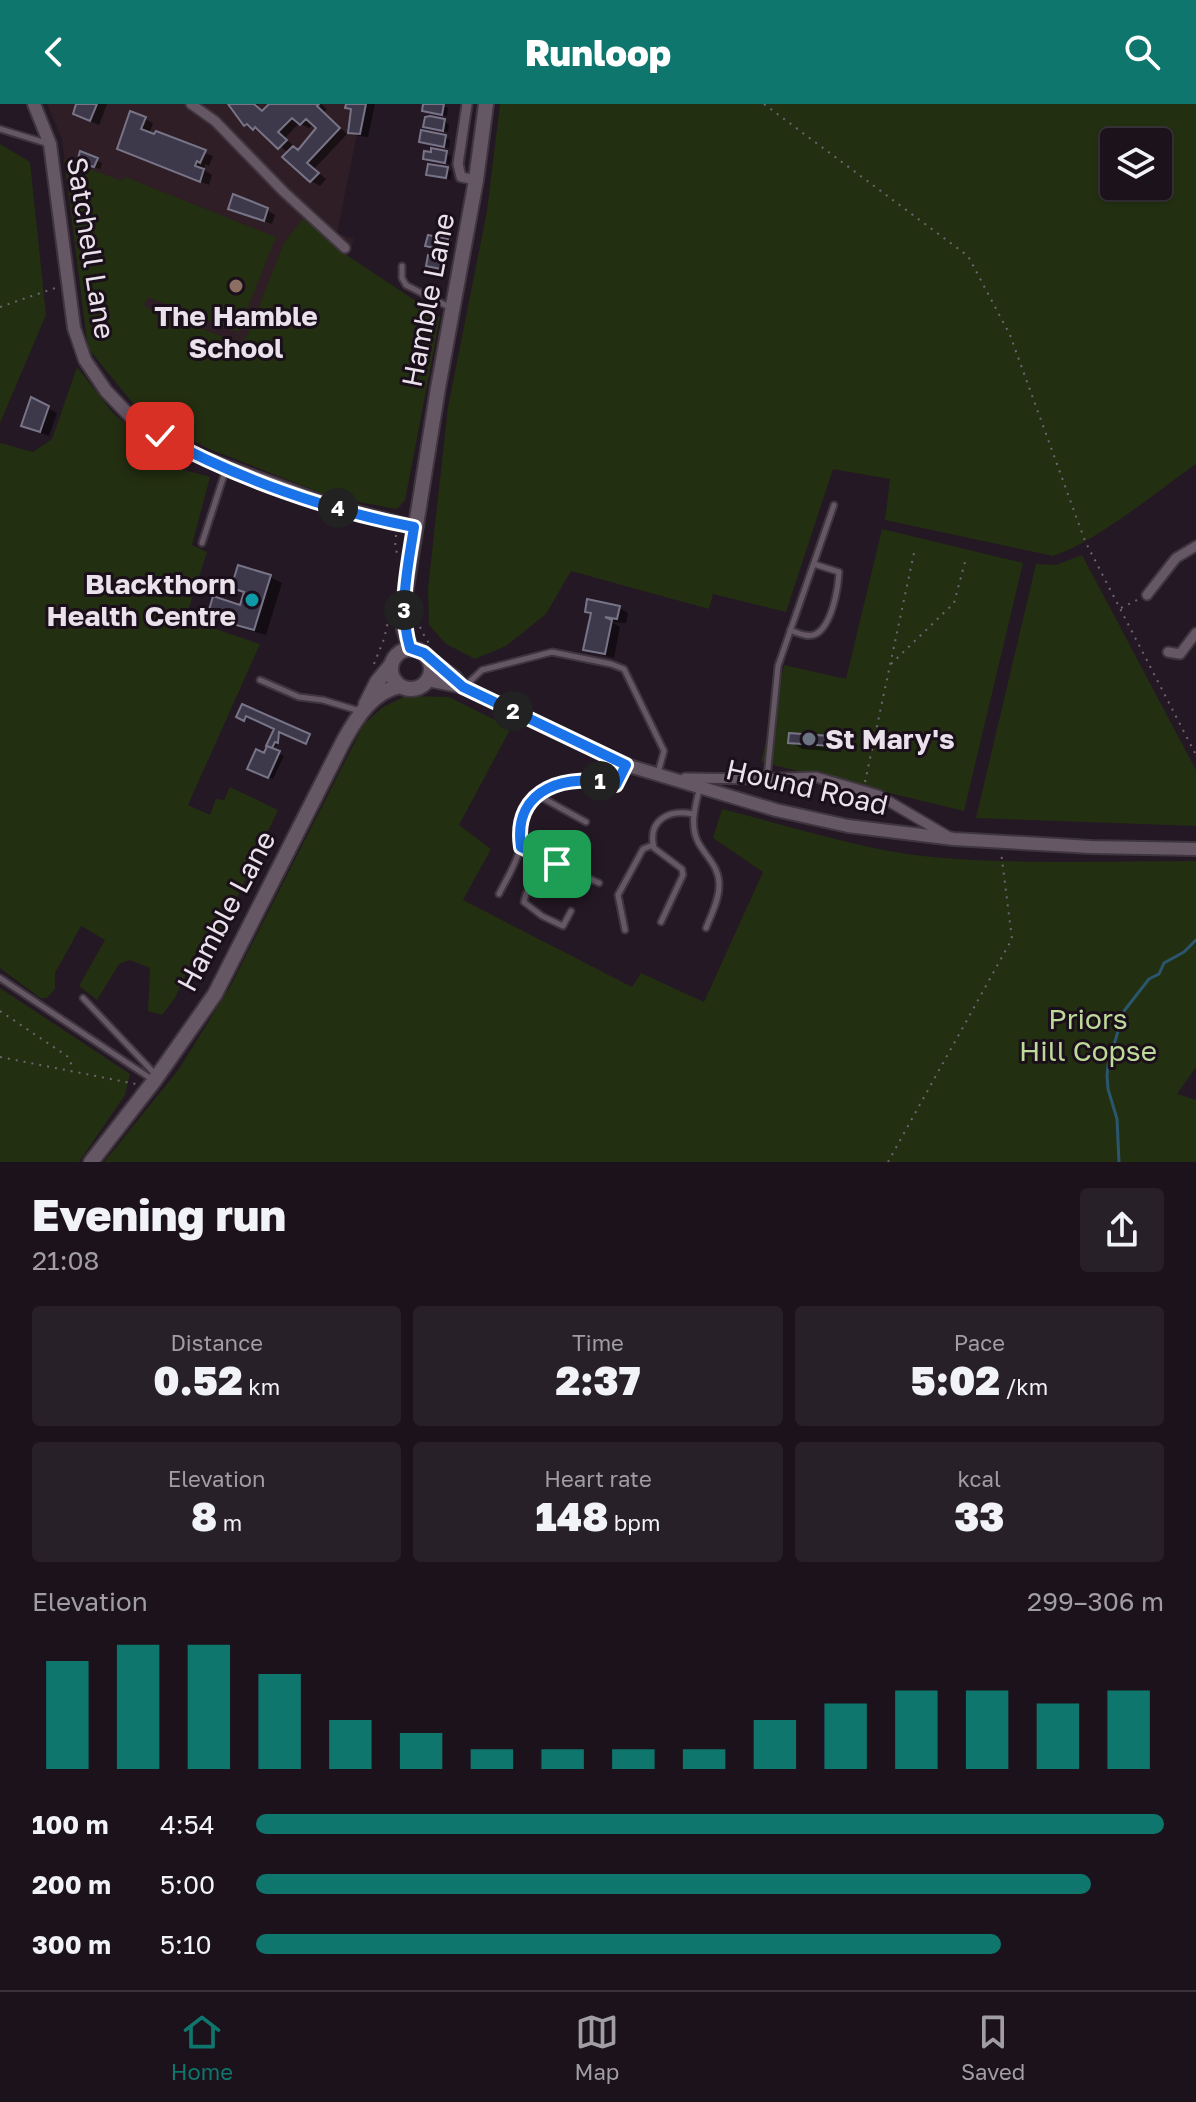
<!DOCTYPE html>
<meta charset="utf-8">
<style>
:root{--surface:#1b121b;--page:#282028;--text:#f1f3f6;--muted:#a09ea3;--line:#39323a;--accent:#0f766e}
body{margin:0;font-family:"Golos Text",sans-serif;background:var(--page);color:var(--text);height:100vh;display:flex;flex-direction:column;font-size:30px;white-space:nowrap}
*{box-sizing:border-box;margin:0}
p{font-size:26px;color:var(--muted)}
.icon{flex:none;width:44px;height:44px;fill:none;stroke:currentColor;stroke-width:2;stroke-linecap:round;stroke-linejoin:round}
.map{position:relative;height:1058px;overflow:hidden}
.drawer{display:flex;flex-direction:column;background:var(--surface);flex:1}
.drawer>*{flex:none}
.controls{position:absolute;left:1100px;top:24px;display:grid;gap:16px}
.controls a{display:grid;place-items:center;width:72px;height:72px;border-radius:8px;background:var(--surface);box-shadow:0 2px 6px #0004,0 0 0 2px var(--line);font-size:40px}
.pin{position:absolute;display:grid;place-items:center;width:68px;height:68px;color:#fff;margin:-34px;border-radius:16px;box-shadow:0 4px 12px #0006}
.km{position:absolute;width:40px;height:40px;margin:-20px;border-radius:50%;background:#222;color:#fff;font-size:22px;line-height:40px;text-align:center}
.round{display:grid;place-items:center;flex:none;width:84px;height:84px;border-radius:8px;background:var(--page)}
.headline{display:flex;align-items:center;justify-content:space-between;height:136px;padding:0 32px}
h1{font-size:44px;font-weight:800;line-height:60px}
.metrics{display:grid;grid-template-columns:repeat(3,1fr);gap:12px;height:136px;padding:8px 32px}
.metrics div{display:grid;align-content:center;border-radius:8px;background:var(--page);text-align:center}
.metrics b{font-size:40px;font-weight:800}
.metrics small{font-size:22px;font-weight:400}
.metrics p{font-size:22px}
.chart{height:224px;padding:16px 32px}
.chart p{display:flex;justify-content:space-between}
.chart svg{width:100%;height:144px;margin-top:8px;stroke:var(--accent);stroke-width:6}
ul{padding:0 32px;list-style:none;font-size:26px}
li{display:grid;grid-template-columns:128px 96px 1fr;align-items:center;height:60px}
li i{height:20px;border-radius:10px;background:var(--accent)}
header{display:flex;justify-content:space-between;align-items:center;height:104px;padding:0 32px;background:var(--accent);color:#fff;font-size:36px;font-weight:800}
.dock{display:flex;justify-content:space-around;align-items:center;height:112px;border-top:2px solid var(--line);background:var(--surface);font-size:22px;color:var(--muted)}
.dock a{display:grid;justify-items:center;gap:4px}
.dock .current{color:var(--accent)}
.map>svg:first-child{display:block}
</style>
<header><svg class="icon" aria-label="back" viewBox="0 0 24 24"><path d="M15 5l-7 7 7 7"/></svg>Runloop<svg class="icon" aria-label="search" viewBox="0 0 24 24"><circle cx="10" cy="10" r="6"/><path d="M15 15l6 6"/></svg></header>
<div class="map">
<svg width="1196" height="1058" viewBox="0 0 1196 1058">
<rect width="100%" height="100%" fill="#241824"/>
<!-- education -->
<path fill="#2f1e25" d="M47,0H363L337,129L354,135L348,152L440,213L405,396L400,403L396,405L329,392L207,344L140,308L88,244L62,35Z"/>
<!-- green -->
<path fill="#232f11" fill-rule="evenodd" d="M500,0H1196V360C1156,388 1098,437 1053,452L885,416L890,375L833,365L786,508L713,490L709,505L571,467L546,510L506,542L475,555L446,540L429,521L428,485L448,303L487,107ZM1114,38H1158V82H1114Z
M0,40L30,58L46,211L0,319Z
M64,55L122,77L125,73L276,133L238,228L148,193L144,202L241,240L248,230L284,139L303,115L348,152L440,213L405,396L396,405L329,392L207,344L140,308L88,244Z
M77,263L113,309L177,364L210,373L192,441L207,448L188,507L210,523L260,540L188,701L210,711L216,695L224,696L230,683L278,706L215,841L202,836L175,894L162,911L148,907L150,864L130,856L119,860L97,896L79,882L105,836L81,822L55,869V885L47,894H40L0,864V339L33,348L52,335Z
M882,425L1023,459L964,707L761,658L784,561L846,575Z
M1082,451L1196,666V722L976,714L1036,460L1056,461Z
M406,592L449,593L511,624L459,721L491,745L463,796L632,883L641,869L704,898L763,768L713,734L722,705C791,722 861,746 932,753C1019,761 1108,757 1196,757V963L1177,990L1196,996V1058H104L179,965L231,881L364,620L383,603Z
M0,884L130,970L125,991L79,1058H0Z"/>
<!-- shadow -->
<path fill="#0007" fill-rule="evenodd" d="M78,0H107L99,21L83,14Z
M231,0H259L257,2L264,8L272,0H321L327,5L324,8L347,30L314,65L326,75L320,82L311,77L289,49L263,29L245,21ZM299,19L309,24L314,20L319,24L299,48L292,44L294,42L285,34Z
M355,0H375L368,33L358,32L350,28L353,6L347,3Z
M425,0L443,1L448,4L447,12L429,9L424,6Z
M145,15L153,19L149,30L213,52L209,62L205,60L204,66L212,71L209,81L128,48Z
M444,17L449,20L448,28L425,22Z
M445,33L450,36L449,44L421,37Z
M446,49L451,52L450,60L425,54Z
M82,50L102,59L100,65L85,60Z
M447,65L452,68L451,76L429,70Z
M231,104L267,106L275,111L272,120Z
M447,137L452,140L449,147L428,141Z
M441,156L446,159L445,167L428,161Z
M33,296L57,309L49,332L32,326Z
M270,473L282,479L266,531L221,519L209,512L242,503L246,490L233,483Z
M619,504L628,509L626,519L612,518L620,523L614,554L593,549L585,545L593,510L587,507Z
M243,603L311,633L308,639L281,627L278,636L280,637L272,646L284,652L273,675L255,667L276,624L248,612L246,616L239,612Z
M830,634L842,641L841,648L802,645L791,638Z"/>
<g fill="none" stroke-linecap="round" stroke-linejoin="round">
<!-- stream -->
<path stroke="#2a566e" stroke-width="3" d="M1119,1058L1117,1015L1108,985L1107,972L1108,961L1124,907L1149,875L1159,870L1164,859L1184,848L1196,836"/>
</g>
<!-- building -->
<path fill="#3d394a" stroke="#787488" stroke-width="2" d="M76,0H97L90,17L73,10Z
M228,0H254L262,7L269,0H319L317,2L340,24L307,59L319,69L310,78L282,53L293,42L298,46L316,24L306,15L300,21L292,14L278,28L287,36L278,45L255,23L253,26L247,20L244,22Z
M346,0H366L360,30L348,29L351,5L345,4Z
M423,0H444L442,11L422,7Z
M130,7L146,13L141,25L154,30L156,27L206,46L200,59L197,57L195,62L204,65L200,78L117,45Z
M430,12L445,15L443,27L423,23L425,13Z
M421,26L446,31L444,43L419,38Z
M431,44L447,47L445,59L423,55L424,47L431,48Z
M80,47L98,54L94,63L77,58Z
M428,60L448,63L446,74L426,71Z
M233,90L268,104L264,117L228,105Z
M428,131L448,135L444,146L425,142Z
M428,151L442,154L441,165L426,162Z
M31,293L49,302L40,328L21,322Z
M238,461L271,471L254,526L207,513L213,492L240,501L244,488L231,484Z
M587,495L620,502L617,515L605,513L612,516L605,550L583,546L591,509L585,508Z
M242,600L310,630L306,640L279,628L278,639L275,638L272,644L266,642L274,625L246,612L244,617L236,613Z
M789,629L830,632V642L788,639Z
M267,642L280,647L268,674L247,665L256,645L264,649Z"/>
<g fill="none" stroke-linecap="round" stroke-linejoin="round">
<defs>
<path id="service" d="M0,25L49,40
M402,162V174L406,181L451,204
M202,439L226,365
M790,526C798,529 808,534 816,530C832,521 838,485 839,468L814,460
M260,576L299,593L323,596L360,607
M464,583L482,566L552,548L611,560L624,565L664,647L658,669
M767,673L778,562L834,401
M700,682C696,700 689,720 698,738C706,753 720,763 719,782C719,796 711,811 706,824
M539,692L586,718
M521,743L599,779
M546,755L526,790L524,798L542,812L563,822L571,807
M499,790C506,776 516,760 520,745C523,736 518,725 522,715C540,673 577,671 616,681L625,662
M661,818L683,771L682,765L654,744C647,716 669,705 693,710
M625,826L618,791L643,745L653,741
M0,874L153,976
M83,894L156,971"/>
<path id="minor" d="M191,0L215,17L284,88L345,144
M467,0L458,60L461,73L476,76
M1147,491L1176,454L1196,442
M1168,548L1180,550L1196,529
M685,674L758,675L816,673L878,691L951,734"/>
<path id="tertiary" d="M34,0L50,40L74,224L85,256L106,287L130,312L193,350L330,401L414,423
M428,554L455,573L463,583
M428,576L463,583L626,661L776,706L848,722L954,735L1091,743L1196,745"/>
<path id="secondary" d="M410,544L404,525V496L438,284L476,76L486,0
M391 565a20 20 0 1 1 40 0a20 20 0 1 1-40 0Z
M366,600L377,578L391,561
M91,1058L154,977L215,890L344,636C357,613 372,588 400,582"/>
</defs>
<!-- service casing -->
<use href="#service" stroke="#3e353e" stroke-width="9"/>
<!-- minor casing -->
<use href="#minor" stroke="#3e353e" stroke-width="13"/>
<!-- tertiary casing -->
<use href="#tertiary" stroke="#3e353e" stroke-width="16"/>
<!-- secondary casing -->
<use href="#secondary" stroke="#3e353e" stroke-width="18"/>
<!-- path -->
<path stroke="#6f646f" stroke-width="2" stroke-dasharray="2 6" stroke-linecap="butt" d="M764,0L968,152L1010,231L1085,437L1196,651
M0,203L58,183
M396,431L395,443L398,452
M1121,504L1137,496
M418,515L421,526L430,541
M374,560L384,535L390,509
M891,560L954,499L965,458
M410,589L423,586
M865,678L914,449
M0,907L67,952L74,965
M0,953L136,980
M888,1058L1012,835L1001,748"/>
<!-- service -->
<use href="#service" stroke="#665765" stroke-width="5"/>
<!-- minor -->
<use href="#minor" stroke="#665765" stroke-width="9"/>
<!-- tertiary -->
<use href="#tertiary" stroke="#665765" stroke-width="12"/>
<!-- secondary -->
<use href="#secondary" stroke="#665765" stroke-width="14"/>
</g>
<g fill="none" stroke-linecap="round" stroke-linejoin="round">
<defs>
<path id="route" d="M160,332C236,374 329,407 414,423C408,463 398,504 410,544L424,549L463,583L626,661L616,681C569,668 512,683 521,743L557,760"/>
</defs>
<!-- route casing -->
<use href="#route" stroke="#fff" stroke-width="16"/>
<!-- route -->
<use href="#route" stroke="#1a73e8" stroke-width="10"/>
</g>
<!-- markers -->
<circle fill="#8d6e63" stroke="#1a0f1b" stroke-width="3" cx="236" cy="182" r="8"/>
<circle fill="#0f9aa8" stroke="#1a0f1b" stroke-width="3" cx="252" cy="496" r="8"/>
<circle fill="#6b7280" stroke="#1a0f1b" stroke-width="3" cx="809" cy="635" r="8"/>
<g text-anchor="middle" stroke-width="6" stroke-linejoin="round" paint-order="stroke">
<!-- street labels -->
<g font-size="28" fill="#eae2ea" stroke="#1a0f1b">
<text transform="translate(91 144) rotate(81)" y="10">Satchell Lane</text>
<text transform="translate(428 196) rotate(-79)" y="10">Hamble Lane</text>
<text transform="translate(807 683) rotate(13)" y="10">Hound Road</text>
<text transform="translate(226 807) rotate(-62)" y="10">Hamble Lane</text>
</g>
<!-- poi labels -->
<g font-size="28" font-weight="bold" fill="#eae2ea" stroke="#1a0f1b">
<text x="236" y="222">The Hamble<tspan x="236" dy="32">School</tspan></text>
<text x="236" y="490" text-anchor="end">Blackthorn<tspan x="236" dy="32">Health Centre</tspan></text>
<text x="825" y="645" text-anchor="start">St Mary's</text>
</g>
<!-- park labels -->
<g font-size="28" fill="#bdda98" stroke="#1a0f1b">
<text x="1088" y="925">Priors<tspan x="1088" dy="32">Hill Copse</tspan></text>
</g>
</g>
</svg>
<div class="controls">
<a><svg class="icon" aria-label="layers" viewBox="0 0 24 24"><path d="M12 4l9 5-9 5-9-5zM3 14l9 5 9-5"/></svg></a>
</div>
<div class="pin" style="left:557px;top:760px;background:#1e9e55"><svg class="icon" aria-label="arrive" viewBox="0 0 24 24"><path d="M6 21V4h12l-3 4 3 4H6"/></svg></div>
<div class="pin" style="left:160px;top:332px;background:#d93025"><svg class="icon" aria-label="check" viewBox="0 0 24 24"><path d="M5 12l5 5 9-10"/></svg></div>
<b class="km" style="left:600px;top:677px">1</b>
<b class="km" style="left:513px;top:607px">2</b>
<b class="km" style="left:404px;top:506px">3</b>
<b class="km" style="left:338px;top:404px">4</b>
</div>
<section class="drawer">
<div class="headline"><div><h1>Evening run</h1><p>21:08</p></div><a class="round"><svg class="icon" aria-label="share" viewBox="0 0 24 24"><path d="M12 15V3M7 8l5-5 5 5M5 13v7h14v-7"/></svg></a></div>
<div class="metrics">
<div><p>Distance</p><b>0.52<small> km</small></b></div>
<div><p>Time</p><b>2:37</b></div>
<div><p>Pace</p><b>5:02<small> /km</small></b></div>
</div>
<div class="metrics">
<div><p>Elevation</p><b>8<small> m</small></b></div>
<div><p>Heart rate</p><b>148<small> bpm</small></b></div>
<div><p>kcal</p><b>33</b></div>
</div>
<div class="chart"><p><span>Elevation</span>299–306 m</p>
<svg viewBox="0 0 160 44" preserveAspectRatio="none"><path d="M5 44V11M15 44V6M25 44V6M35 44V15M45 44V29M55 44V33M65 44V38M75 44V38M85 44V38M95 44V38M105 44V29M115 44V24M125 44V20M135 44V20M145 44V24M155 44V20"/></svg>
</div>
<ul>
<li><b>100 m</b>4:54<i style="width:100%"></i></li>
<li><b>200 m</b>5:00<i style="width:92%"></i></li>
<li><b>300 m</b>5:10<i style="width:82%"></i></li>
</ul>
</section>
<nav class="dock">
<a class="current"><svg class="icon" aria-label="home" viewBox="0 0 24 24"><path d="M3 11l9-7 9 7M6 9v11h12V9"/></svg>Home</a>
<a><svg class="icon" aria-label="map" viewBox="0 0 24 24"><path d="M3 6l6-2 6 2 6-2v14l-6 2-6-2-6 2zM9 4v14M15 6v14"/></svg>Map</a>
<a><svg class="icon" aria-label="saved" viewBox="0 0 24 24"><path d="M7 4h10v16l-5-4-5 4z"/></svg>Saved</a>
</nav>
